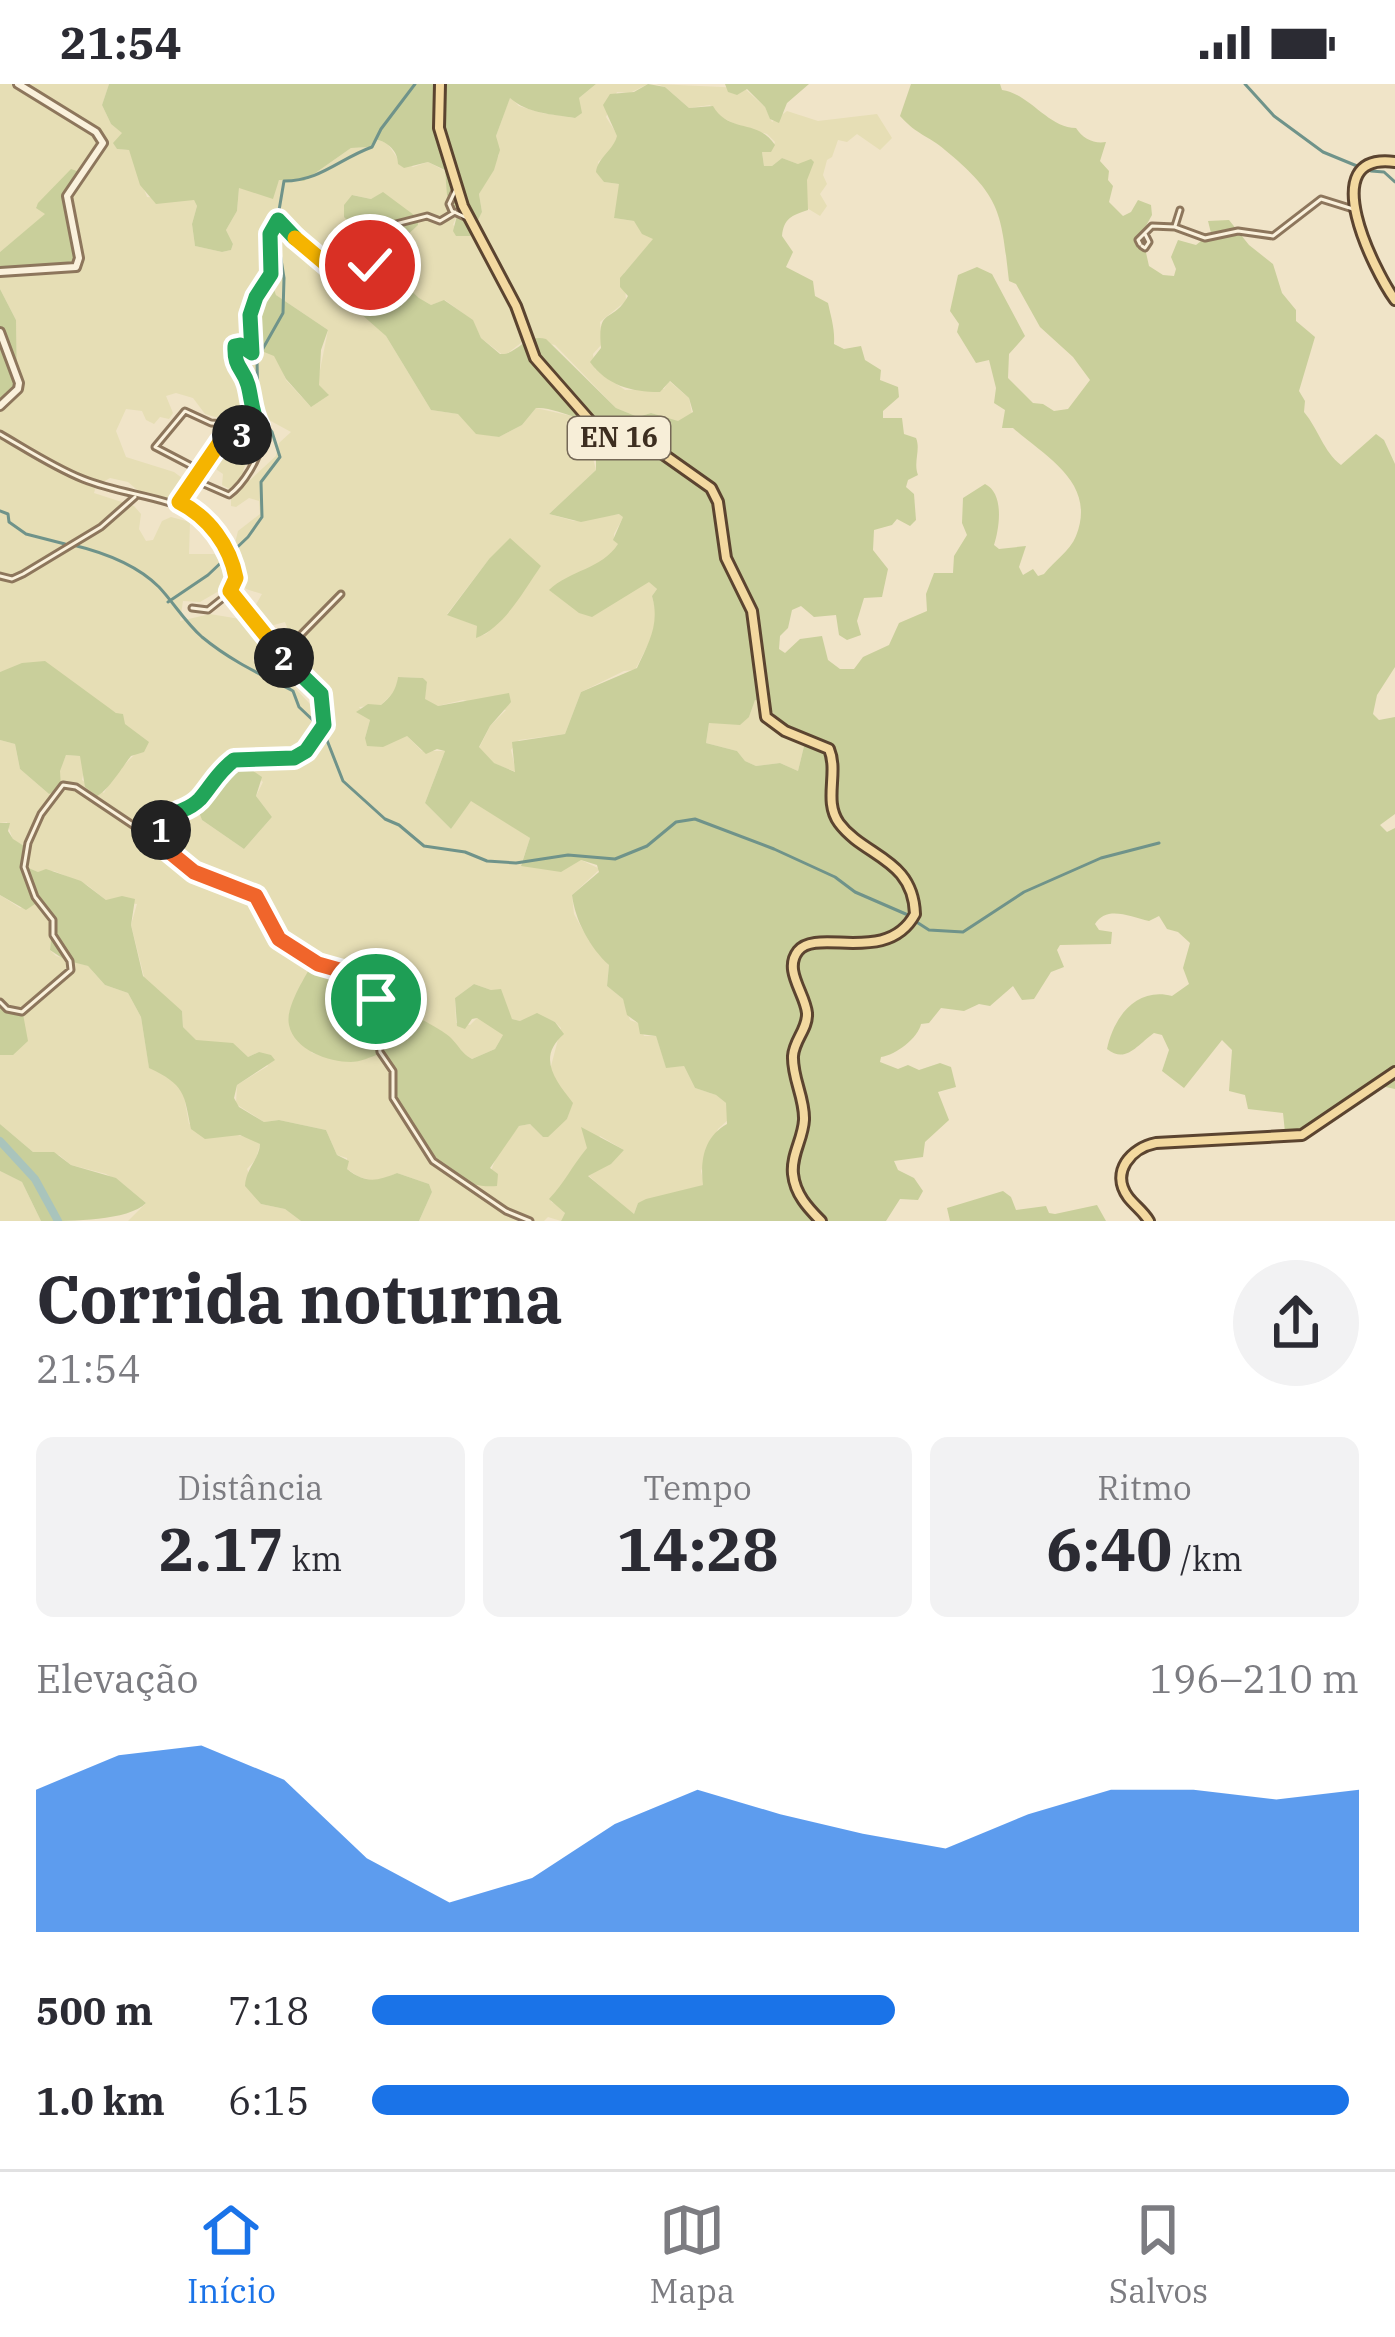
<!DOCTYPE html>
<html lang="pt">
<meta charset="utf-8">
<style>
:root{--surface:#fff;--page:#f2f2f3;--text:#2b2b33;--muted:#7c7c81;--line:#e1e1e2;--accent:#1a73e8}
body{margin:0;font-family:"IBM Plex Serif",serif;background:var(--page);color:var(--text);height:100vh;display:flex;flex-direction:column;font-size:45px;white-space:nowrap}
*{box-sizing:border-box;margin:0}
p{font-size:39px;color:var(--muted)}
.icon{flex:none;width:66px;height:66px;fill:none;stroke:currentColor;stroke-width:2;stroke-linecap:round;stroke-linejoin:round}
.map{position:relative;height:1137px;overflow:hidden}
.details{display:flex;flex-direction:column;background:var(--surface);flex:1}
.details>*{flex:none}
.pin{position:absolute;display:grid;place-items:center;width:102px;height:102px;color:#fff;margin:-51px;border:6px solid #fff;border-radius:50%;box-shadow:0 3px 12px #0007}
.km{position:absolute;width:60px;height:60px;margin:-30px;border-radius:50%;background:#222;color:#fff;font-size:33px;line-height:60px;text-align:center}
.round{display:grid;place-items:center;flex:none;width:126px;height:126px;border-radius:63px;background:var(--page)}
.overview{display:flex;align-items:center;justify-content:space-between;height:204px;padding:0 36px}
h1{font-size:66px;font-weight:700;line-height:90px}
.figures{display:grid;grid-template-columns:repeat(3,1fr);gap:18px;height:204px;padding:12px 36px}
.figures div{display:grid;align-content:center;border-radius:18px;background:var(--page);text-align:center}
.figures b{font-size:60px;font-weight:700}
.figures small{font-size:33px;font-weight:400}
.figures p{font-size:33px}
.chart{height:336px;padding:24px 36px}
.chart p{display:flex;justify-content:space-between}
.chart svg{width:100%;height:216px;margin-top:12px;fill:var(--accent);opacity:.7}
ul{padding:0 36px;list-style:none;font-size:39px}
li{display:grid;grid-template-columns:192px 144px 1fr;align-items:center;height:90px}
li i{height:30px;border-radius:15px;background:var(--accent)}
.status{display:flex;justify-content:space-between;align-items:center;height:84px;padding:0 60px;background:var(--surface);direction:ltr}
.status svg{height:33px;fill:currentColor}
.dock{display:flex;justify-content:space-around;align-items:center;height:168px;border-top:3px solid var(--line);background:var(--surface);font-size:33px;color:var(--muted)}
.dock a{display:grid;justify-items:center;gap:6px}
.dock .current{color:var(--accent)}
.map>svg:first-child{display:block}
</style>
<div class="status"><b>21:54</b><svg viewBox="0 0 49 12"><path d="M0 12V9h3v3zM5 12V6h3v6zM10 12V3h3v9zM15 12V0h3v12zM26 1h20v11H26zM47 4h2v5h-2z"/></svg></div>
<div class="map">
<svg width="1395" height="1137" viewBox="0 0 1395 1137">
<rect width="100%" height="100%" fill="#f0e4c8"/>
<!-- farmland -->
<path fill="#e6deb5" fill-rule="evenodd" d="M0,0H109L102,21L111,40L123,49L114,59L117,65L129,66L147,113L194,116L197,122L192,140L195,162L222,168L231,166L233,160L226,146L237,127L239,104L275,106L279,96L304,97L351,64L370,63L375,55L387,59L398,75L413,83L428,78L445,87L447,105L458,128L453,141L469,152L482,128L479,110L499,71L496,52L510,13L519,22L542,29L575,34L579,14L596,0H648L630,9L617,8L606,33L618,52L614,64L598,78L604,98L619,100L621,106L614,134L634,137L654,155L624,189L626,217L600,238L602,260L593,270L595,285L625,306L664,305L669,297L689,314L692,330L678,338L651,329L638,333L616,324L555,261L526,255L504,272L481,254L472,236L445,216L431,221L419,214L386,185L391,170L406,149L418,140L417,134L379,111L371,115L353,111L349,141L360,151L359,161L364,172L360,180L344,187L351,205L350,216L386,252L431,326L459,330L476,349L499,353L522,341L536,324L576,333L587,351L596,386L549,430L574,437L620,430L624,432L614,450V456L619,460L610,472L593,482L625,510L649,497L657,505L652,512L657,533L651,555L635,586L624,587L581,608L565,650L519,656L511,666L516,688L493,679L479,664L490,642L506,626L463,616L438,622L429,620L424,615L427,599L423,594L398,593L396,606L381,621L359,623L370,636L365,654L407,652L422,667H445L425,719L451,745L471,716L530,754L521,781L581,776L600,785L572,811L574,830L589,857L609,881L607,902L623,915L630,936L638,939L644,952H656L666,983L684,982L695,1004L716,1011L726,1019L729,1035L718,1045L701,1087L704,1101L638,1119L634,1130L630,1129L588,1091L624,1066L600,1052L551,1118L560,1121L565,1129L561,1137L548,1133L544,1137H419L432,1108L429,1100L397,1089L379,1098L359,1093L347,1085V1074L337,1071L326,1046L279,1036L264,1038L236,1020L237,1001L268,982L259,968L248,973L196,957L183,943L182,927L145,897L131,841L137,820L106,816L87,801L54,787L38,788L25,783L24,762L13,756L7,738L0,739V656L15,660L20,685L49,710L66,671L81,672L85,681L82,696L104,709L113,692L136,669L116,629L32,579L0,588V317L15,304L17,296L16,236L0,205V186L65,126L64,114L48,110L36,123L46,130L0,168ZM272,197L276,211L328,246L319,291V302L328,310L310,322L286,296L254,218ZM176,309L193,314L205,330L243,341L269,336L291,348L279,359L276,372L250,396L243,387L255,355L230,356L214,374L217,386L223,390L222,401L231,406V422L236,423L249,414L259,417L260,430L238,447L235,459L242,471L239,494L246,505L262,510L254,524L258,532L270,542L285,538L287,543L279,552L324,608L323,615L311,621L275,583L253,577L259,557L240,535L210,530L180,537L183,517L200,518L219,507L225,489L215,470H189L190,438L171,433L162,437L153,456L146,457L139,445L141,430L134,422L94,409L96,402L110,394L128,398L142,410L175,415L183,409L186,397L174,388L126,373L116,347L126,325L142,327L146,336L154,340L160,333L169,335L173,329L166,312ZM489,475L541,482L508,527L486,550L477,553V542L447,530ZM234,681H243L263,698L256,712L272,733L244,765L202,736L197,723L205,701ZM313,879L370,908L380,920L386,917L403,923L420,938L454,957L461,969L472,975L495,965L503,951L498,944L477,934L470,941L456,939L455,914L474,900L491,906L512,935L520,937L543,933L555,938L561,944L550,986L552,995L572,1020L567,1035L543,1053L530,1040L519,1042L498,1069L485,1102L437,1083L419,1060L394,1014L393,990L379,970L353,978L312,969L289,929Z
M656,0L744,4L765,23L772,38L787,27L818,37L877,30L892,54L880,66L857,50L847,58L838,56L832,73L827,76L823,91L827,100L820,110L827,122L820,132L807,124V96L798,80L782,74L772,82H764L762,68L771,67L775,58L767,50L739,42L719,32L710,21L689,24L665,3Z
M755,615L764,617L781,639L807,650L798,687L780,679L756,682L745,677L737,667L706,659L709,639L749,633Z
M0,811L20,824L38,818L49,827L53,839L50,866L56,872L88,882L105,901L128,909L141,933L149,983L170,994L183,1007L189,1040L251,1054L260,1060L256,1075L247,1085L261,1120L285,1125L301,1137H128L146,1119L123,1100L106,1090L71,1081L59,1071L33,1068L0,1040V971H13L5,924L0,920Z
M0,1087L22,1098L41,1137H0Z"/>
<!-- green -->
<path fill="#c9cf9b" fill-rule="evenodd" d="M109,0H596L579,14L582,29L575,34C552,30 528,30 510,14L496,52L500,66L494,86L479,110L482,128L470,152H456L453,147L458,128L447,111L445,86L428,78L404,84L398,80C398,67 388,58 375,55L370,63L351,64L304,97L279,96L273,115L239,104L237,127L226,146L233,160L231,166L222,168L195,162L192,140L197,122L194,116L156,120L140,101L129,66L117,65L113,59L122,49L111,40L102,21Z
M648,0L665,3L689,24L713,22C729,50 757,34 775,61L771,68H762L764,82H772L782,74L798,80L811,75L814,78L807,96L808,126C791,132 784,134 782,152L793,168L786,183L813,197L815,212L828,219C831,233 835,245 834,260L844,265L861,262L865,276L881,286L880,296L898,303L899,313L883,327V334H902L904,350L916,354C921,366 913,378 918,391L908,396L906,403L914,410L916,436L910,442L897,435L892,441L874,446L873,466L888,485L882,513L864,514L857,537L861,551L847,556L839,551L836,531L814,533L801,522L792,526L788,544L780,552L779,565L785,569L800,555L822,552L828,576L840,585H854L863,573L889,561L899,539L927,527L926,510L934,489H953L954,472L967,451L962,439L963,414L985,400C1004,409 1000,442 994,461L999,465L1026,462L1019,483L1023,491L1033,485L1038,492L1044,490C1054,477 1070,467 1076,452C1097,399 1047,374 1013,344H1002L1005,326L994,319L996,304L989,276L976,279L957,248L959,240L950,227L958,191L977,183L992,190L1025,252L1009,270L1008,294L1033,319L1043,320L1054,327L1068,325L1090,296L1073,273L1040,243L1016,200L1009,197C1001,129 1002,113 945,66C928,51 918,52 900,32L911,0H1000L1002,6C1030,10 1048,44 1076,44C1083,55 1094,60 1106,58L1100,77L1109,87L1108,96L1113,102L1109,118L1123,132L1131,128L1138,116L1151,121L1152,131L1137,158L1145,164L1149,182L1163,191L1174,192L1176,185L1171,173L1178,156L1196,161L1211,149L1208,137L1229,136L1249,161L1273,180L1282,209L1296,226V237L1315,253L1299,307L1305,317L1304,328C1319,346 1323,367 1341,381L1376,350L1384,356L1395,380V583L1377,611L1373,630L1379,636L1395,633V730L1380,741L1387,748L1395,744V1005L1381,1002L1317,1047L1286,1058L1283,1029L1248,1025L1245,1011L1229,1007L1232,966L1222,956L1184,1004L1162,987L1169,966L1162,951L1154,949C1137,961 1126,980 1107,965C1114,932 1137,903 1172,912L1189,900L1183,884L1190,859L1178,848L1167,845L1159,832L1149,837C1130,833 1107,821 1095,840L1099,846L1112,848L1111,860L1060,861L1057,866L1064,883L1051,888L1034,915L1022,916L1013,902L990,922L979,920L964,927L941,924L929,939L921,940C918,954 896,971 881,973L880,978L898,985L908,981L919,986L940,979L951,983L956,1003L938,1008L949,1036L925,1058L923,1073L894,1077L898,1086L914,1094L923,1107L918,1116L900,1115L886,1137H561L565,1129L549,1115C565,1098 572,1082 587,1064L581,1043L624,1066L611,1080L588,1092L634,1130L638,1119L646,1115L703,1101C700,1076 704,1053 727,1040L726,1019L716,1011L695,1004L684,982L666,984L656,952L640,950L638,939L627,931L623,915L607,902L609,881C590,864 575,836 572,811L599,788L597,781L581,776L561,788L521,782L530,754L471,717L451,745L425,719L445,667L437,665L426,670L407,652L383,663L367,662L365,654L370,636L356,628L368,620L381,621C391,613 396,606 398,593L423,594L427,598L425,615L438,622L509,609L511,618L490,642L479,663L494,679L515,688L512,658L565,650L581,608L637,584C649,558 660,540 652,512L657,505L649,498L592,533L579,529L549,506C570,486 602,485 618,460L613,456L623,433L619,430L581,438L549,430L596,386V376L587,368V351L576,333C564,330 549,323 536,324L522,341L499,353L476,350L458,330L431,326L386,252L352,222L351,205L341,190L360,180L364,172L359,161L360,150L344,133V121L352,111L371,115L383,108L418,134V141C404,154 392,165 387,185L419,214L431,221L444,216L473,236L481,254L500,270C516,272 525,249 546,255L616,324L638,333L651,329L678,337L693,328L689,314L670,297L660,308C630,308 607,301 590,278L601,264C597,221 612,241 628,212L620,203V194L653,155L642,150L634,137L614,134L619,100L604,98L596,88C598,73 613,67 617,52L603,21L610,10L634,8ZM755,616L764,617L781,639L807,650L798,687L780,679L756,682L745,677L737,667L706,659L709,639L740,641L749,633Z
M725,0H809L787,19L779,39L770,35L765,23L747,5L737,11L728,8Z
M71,85L83,89L64,114L76,177L74,183L0,186V168L45,130L36,124L38,119Z
M271,196L276,211L328,246L321,266L319,301L329,311L311,323L286,295L274,272L254,264C250,236 253,218 271,196Z
M0,205L16,236L17,296L15,304L0,317Z
M510,454L541,482C524,506 505,543 476,554L477,542L447,531L489,475Z
M45,577L116,629L123,630L125,640L149,658L144,668L131,672C123,682 108,707 97,712L85,703L80,672L66,671L60,687L61,704L49,710L20,685L15,660L0,656V588L22,579Z
M243,680L262,693L256,712L272,733L244,765L202,736L197,723C205,701 218,682 243,680Z
M0,739H10L8,747L13,755L24,762L26,783L38,788L46,785L81,797L106,816L122,812L135,815L131,841L143,892L182,927L183,943L196,956L233,959L248,973L259,968L271,971L275,976L237,1001L234,1014L239,1023L264,1038L279,1036L326,1046L337,1071L349,1077L347,1085C366,1100 377,1097 397,1089L429,1100L432,1108L419,1137H301L285,1125L261,1120L245,1102C246,1084 259,1076 260,1060L240,1051L205,1055L191,1045C184,1009 185,1001 149,984L141,933L128,909L105,901L88,882L65,876L50,866C52,844 56,833 38,818L26,826L0,811Z
M313,878L348,888L379,919C390,918 443,945 451,954C460,963 461,969 472,975L495,965L503,951L477,934L472,935L465,945L457,942L455,914L474,900L491,906L501,905L512,935L520,937L537,929L555,938L564,950C536,974 556,997 573,1019L567,1035L548,1053H543L530,1040L519,1042L490,1084L498,1090L497,1102C447,1107 412,1056 394,1014C385,994 398,990 379,970C371,973 360,978 351,978C329,978 294,966 289,941C285,923 305,894 313,878Z
M0,920L23,930L28,957L13,971H0Z
M0,1040L33,1068H54L71,1081L116,1094L146,1119C128,1137 72,1137 41,1137L22,1098L0,1087Z
M1003,1107L1011,1113L1016,1126L1046,1122L1049,1129L1055,1130L1097,1121L1106,1137H950L947,1124Z"/>
<g fill="none" stroke-linecap="round" stroke-linejoin="round">
<!-- stream -->
<path stroke="#6f938a" stroke-width="3" d="M1245,0L1274,32L1323,68L1357,82
M1371,87L1384,88L1395,98
M0,427L8,430L9,438L26,450L65,460
M73,461C102,468 137,481 159,503C174,519 185,538 202,553C231,577 260,590 293,607L299,623L319,642
M168,518L208,491L248,453L262,433L261,398L280,373L272,348L258,331L257,275L283,229L284,194L276,144L284,97C320,97 339,75 372,63L381,45L415,0
M323,646L343,697L385,735L399,741L424,762L465,768L487,777L516,779L568,771L615,775L647,762L676,738L695,735L774,765L835,793L855,808L908,831
M915,837L929,846L963,848L1024,808L1101,774L1159,759"/>
<!-- river -->
<path stroke="#a9c4bc" stroke-width="8" d="M0,1057L35,1095L58,1137"/>
<defs>
<path id="minor" d="M457,103L449,120L452,127L467,134
M1175,142L1180,126
M1140,160L1138,156L1152,142L1175,143L1205,154L1238,147L1273,152L1321,115L1353,125
M1142,162L1145,164L1149,158L1145,150
M349,208L355,197L371,189L370,174L380,144L427,132L440,137L455,128
M259,342C251,327 252,315 248,301C243,283 234,285 235,262L240,261L252,269L250,231L256,213L271,189L270,150L278,136L341,194L355,197
M0,350C26,365 55,384 83,395C147,421 220,407 235,494L228,510L208,526L192,524
M197,397L229,411C245,399 258,375 263,356L258,348
M180,417L221,358L248,351L259,342L211,339L185,327L155,363L203,388
M0,492L12,495L23,490L101,443L135,413
M284,568L341,510
M155,756L171,730L197,717L211,696L234,676L294,674L306,667L325,638L321,610L250,535L230,507
M0,918L7,925L22,928L71,886L70,877L53,851V836L35,813L24,783L28,759L41,730L63,701L76,703L155,756L194,788L256,812L279,855L318,880L350,889L374,911L380,968L393,987V1014L433,1077L506,1127L530,1137"/>
<path id="tertiary" d="M0,188L76,183L79,174L67,112L103,59L96,48L18,0
M0,248L19,299L18,305L0,322"/>
<path id="primary" d="M440,0L439,44L463,122L516,222L535,274L599,347L653,363L711,404L718,418L726,474L752,527L766,633L785,647L829,665C839,689 823,717 839,739C864,773 913,774 915,830C887,882 817,843 798,867C783,886 805,909 807,929C808,945 794,956 793,972C792,994 805,1014 804,1036C803,1055 791,1071 793,1090C795,1110 808,1124 821,1137
M1395,78C1313,67 1375,188 1395,216
M1149,1137C1143,1127 1135,1122 1128,1113C1110,1088 1131,1064 1156,1059L1302,1051L1395,988"/>
</defs>
<!-- minor casing -->
<use href="#minor" stroke="#8d765c" stroke-width="9"/>
<!-- tertiary casing -->
<use href="#tertiary" stroke="#8d765c" stroke-width="12"/>
<!-- primary casing -->
<use href="#primary" stroke="#5b4430" stroke-width="14"/>
<!-- minor -->
<use href="#minor" stroke="#faf1dc" stroke-width="3"/>
<!-- tertiary -->
<use href="#tertiary" stroke="#faf1dc" stroke-width="6"/>
<!-- primary -->
<use href="#primary" stroke="#f3d9a0" stroke-width="8"/>
</g>
<g fill="none" stroke-linecap="round" stroke-linejoin="round">
<defs>
<path id="split-1" d="M161,746L155,756L194,788L256,812L279,855L318,880L350,889L376,915"/>
<path id="split-2" d="M161,746C177,719 182,733 200,715C212,701 218,688 234,676L294,674L306,667L324,641L321,610L284,574"/>
<path id="split-3" d="M242,351L220,358L179,418C209,433 230,462 236,494L230,507L284,574"/>
<path id="split-4" d="M242,351L257,347L259,342C251,327 252,316 248,301C243,283 234,285 235,262L240,261L252,269L250,231L256,213L271,190L270,150L278,136L295,154"/>
<path id="split-5" d="M295,154L346,197L369,191L370,181"/>
</defs>
<!-- split-1 casing -->
<use href="#split-1" stroke="#fff" stroke-width="24"/>
<!-- split-2 casing -->
<use href="#split-2" stroke="#fff" stroke-width="24"/>
<!-- split-3 casing -->
<use href="#split-3" stroke="#fff" stroke-width="24"/>
<!-- split-4 casing -->
<use href="#split-4" stroke="#fff" stroke-width="24"/>
<!-- split-5 casing -->
<use href="#split-5" stroke="#fff" stroke-width="24"/>
<!-- split-1 -->
<use href="#split-1" stroke="#f0652b" stroke-width="15"/>
<!-- split-2 -->
<use href="#split-2" stroke="#22a559" stroke-width="15"/>
<!-- split-3 -->
<use href="#split-3" stroke="#f5b400" stroke-width="15"/>
<!-- split-4 -->
<use href="#split-4" stroke="#22a559" stroke-width="15"/>
<!-- split-5 -->
<use href="#split-5" stroke="#f5b400" stroke-width="15"/>
</g>
<g text-anchor="middle" stroke-width="12" stroke-linejoin="round" paint-order="stroke">
<!-- shield labels -->
<rect fill="#f7eed8" stroke="#756857" stroke-width="3" x="568" y="333" width="102" height="42" rx="9"/>
<g font-size="27" font-weight="bold" fill="#3d2e20">
<text x="619" y="363">EN 16</text>
</g>
</g>
</svg>
<div class="pin" style="left:376px;top:915px;background:#1e9e55"><svg class="icon" aria-label="arrive" viewBox="0 0 24 24"><path d="M6 21V4h12l-3 4 3 4H6"/></svg></div>
<div class="pin" style="left:370px;top:181px;background:#d93025"><svg class="icon" aria-label="check" viewBox="0 0 24 24"><path d="M5 12l5 5 9-10"/></svg></div>
<b class="km" style="left:161px;top:746px">1</b>
<b class="km" style="left:284px;top:574px">2</b>
<b class="km" style="left:242px;top:351px">3</b>
</div>
<section class="details">
<div class="overview"><div><h1>Corrida noturna</h1><p>21:54</p></div><a class="round"><svg class="icon" aria-label="share" viewBox="0 0 24 24"><path d="M12 15V3M7 8l5-5 5 5M5 13v7h14v-7"/></svg></a></div>
<div class="figures">
<div><p>Distância</p><b>2.17<small> km</small></b></div>
<div><p>Tempo</p><b>14:28</b></div>
<div><p>Ritmo</p><b>6:40<small> /km</small></b></div>
</div>
<div class="chart"><p><span>Elevação</span>196–210 m</p>
<svg viewBox="0 0 160 44" preserveAspectRatio="none"><path d="M0 44V15L10 8L20 6L30 13L40 29L50 38L60 33L70 22L80 15L90 20L100 24L110 27L120 20L130 15L140 15L150 17L160 15V44z"/></svg>
</div>
<ul>
<li><b>500 m</b>7:18<i style="width:53%"></i></li>
<li><b>1.0 km</b>6:15<i style="width:99%"></i></li>
</ul>
</section>
<nav class="dock">
<a class="current"><svg class="icon" aria-label="home" viewBox="0 0 24 24"><path d="M3 11l9-7 9 7M6 9v11h12V9"/></svg>Início</a>
<a><svg class="icon" aria-label="map" viewBox="0 0 24 24"><path d="M3 6l6-2 6 2 6-2v14l-6 2-6-2-6 2zM9 4v14M15 6v14"/></svg>Mapa</a>
<a><svg class="icon" aria-label="saved" viewBox="0 0 24 24"><path d="M7 4h10v16l-5-4-5 4z"/></svg>Salvos</a>
</nav>
